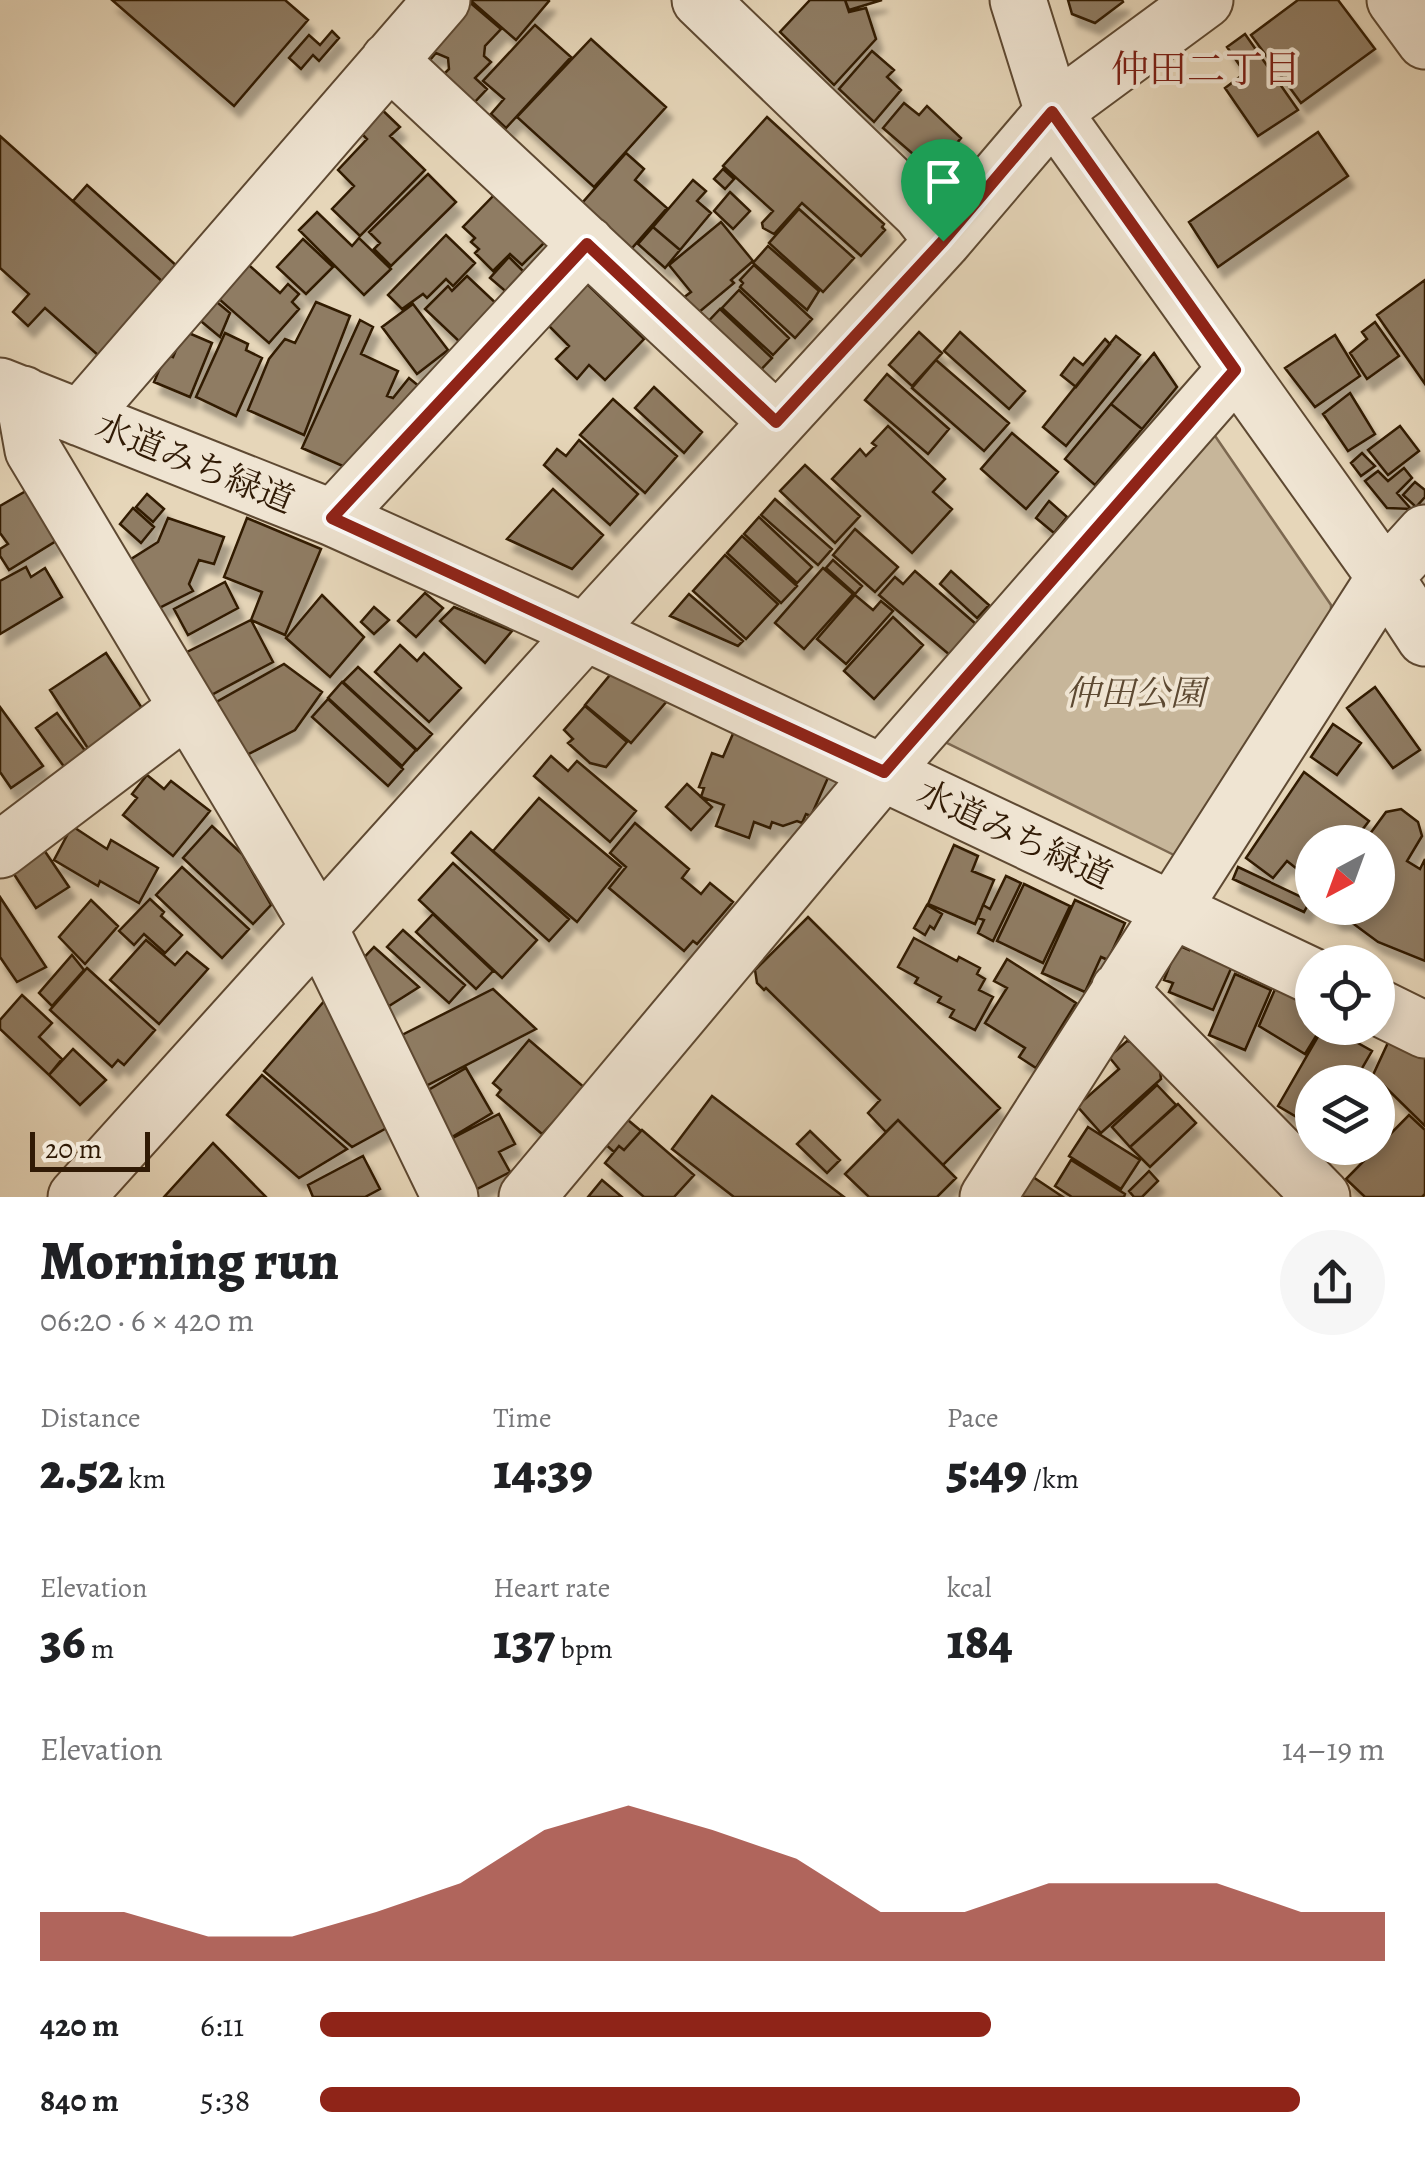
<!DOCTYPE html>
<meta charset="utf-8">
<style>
:root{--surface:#fff;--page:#f6f6f6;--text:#202124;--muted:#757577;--accent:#8f2418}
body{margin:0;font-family:Alegreya,"Noto Serif JP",serif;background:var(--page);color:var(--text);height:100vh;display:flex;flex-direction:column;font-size:38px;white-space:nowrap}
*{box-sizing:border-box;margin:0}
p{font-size:32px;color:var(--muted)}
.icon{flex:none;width:55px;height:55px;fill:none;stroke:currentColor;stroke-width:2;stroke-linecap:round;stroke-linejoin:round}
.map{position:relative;height:1197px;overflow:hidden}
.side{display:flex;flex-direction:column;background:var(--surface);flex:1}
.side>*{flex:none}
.needle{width:65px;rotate:221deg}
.controls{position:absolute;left:1295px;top:825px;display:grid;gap:20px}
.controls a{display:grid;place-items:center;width:100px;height:100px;border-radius:50%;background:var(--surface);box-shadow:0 5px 15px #0003;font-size:50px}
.scale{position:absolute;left:30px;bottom:25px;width:120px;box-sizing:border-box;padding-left:10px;border:5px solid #301a05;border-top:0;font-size:28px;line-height:35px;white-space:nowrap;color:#301a05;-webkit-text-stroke:8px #efe4d2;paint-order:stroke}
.pin{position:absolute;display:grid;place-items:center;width:85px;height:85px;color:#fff;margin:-102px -42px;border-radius:50% 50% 50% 0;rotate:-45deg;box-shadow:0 0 10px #0007}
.pin .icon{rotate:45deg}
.round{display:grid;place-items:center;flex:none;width:105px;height:105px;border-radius:52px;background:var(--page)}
.summary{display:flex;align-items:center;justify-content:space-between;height:170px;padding:0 40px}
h1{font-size:55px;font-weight:800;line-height:75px}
.figures{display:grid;grid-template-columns:repeat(3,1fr);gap:15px;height:170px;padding:10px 40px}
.figures div{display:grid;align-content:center}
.figures b{font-size:50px;font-weight:800}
.figures small{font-size:28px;font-weight:400}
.figures p{font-size:28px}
.chart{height:280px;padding:20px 40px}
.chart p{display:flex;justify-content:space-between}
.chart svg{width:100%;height:180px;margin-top:10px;fill:var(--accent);opacity:.7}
ul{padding:0 40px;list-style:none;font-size:32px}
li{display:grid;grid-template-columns:160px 120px 1fr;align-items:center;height:75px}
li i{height:25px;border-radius:12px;background:var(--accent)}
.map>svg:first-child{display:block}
</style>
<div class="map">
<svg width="1425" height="1197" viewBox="0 0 1425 1197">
<defs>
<filter id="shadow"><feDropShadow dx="6" dy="11" stdDeviation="2.5" flood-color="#0004"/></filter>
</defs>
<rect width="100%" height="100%" fill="#e6d6b9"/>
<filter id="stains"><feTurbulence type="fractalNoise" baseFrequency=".002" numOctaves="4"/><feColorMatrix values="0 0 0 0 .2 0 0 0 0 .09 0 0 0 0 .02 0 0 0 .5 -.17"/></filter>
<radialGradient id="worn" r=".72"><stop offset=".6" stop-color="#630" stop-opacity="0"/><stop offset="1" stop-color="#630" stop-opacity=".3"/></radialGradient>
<!-- green -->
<path fill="#c7b69a" stroke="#7c6850" stroke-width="2.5" d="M1211,430L1331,605V618L1176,856L935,737Z"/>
<!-- building -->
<path fill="#8f7c63" stroke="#301a05" stroke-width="2.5" filter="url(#shadow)" d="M112,0H285L308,20L234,106Z
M467,0L501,29L485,46L484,56L491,62L475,78L487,89L471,106L442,76L449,69L448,58L436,53L430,60L421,53Z
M470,0H548L549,1L516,40Z
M810,0H845L849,12L866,8L876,39L834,85L780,32Z
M845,0H882L849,10Z
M1068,0H1122L1123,2L1095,23L1072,14Z
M1298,0H1338L1375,49L1301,103L1251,35Z
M535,25L571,57L506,128L491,114L504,99L483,81Z
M332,31L339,38L319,61L313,55L301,69L289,58L309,35L320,45Z
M1245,34L1298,110L1258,136L1225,88L1245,73L1227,47Z
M591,39L666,107L594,187L517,117Z
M872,51L894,70L887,77L901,90L874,122L839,89Z
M904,103L919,115L927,106L961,138L938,166L928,167L883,128Z
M376,104L400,127L390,136L425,170L360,236L332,209L354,186L338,170L367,139L355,127Z
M767,117L884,224L882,227L885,230L861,256L802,203L774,234L763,228L762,223L773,211L723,166Z
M1318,132L1348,176L1218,267L1189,222Z
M0,136L164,283L99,356L45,308L28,326L13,312L29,294L0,268Z
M626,153L644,169L635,180L667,208L626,255L576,210Z
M723,169L734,179L725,189L714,179Z
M428,174L456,202L391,266L374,249L380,243L369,232Z
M693,180L706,191L697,201L711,213L680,250L653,227Z
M87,185L178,267L164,283L73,201Z
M499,190L548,239L522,265L510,254L493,271L475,253L479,249L471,242L475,238L463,227Z
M730,192L750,211L733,229L714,211Z
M799,209L854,258L823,292L769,243Z
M317,212L352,246L359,238L391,269L364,295L299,230Z
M721,222L753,261L731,280L734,283L692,318L679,301L691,292L669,265Z
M653,227L680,250L665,268L638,244Z
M446,235L475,263L453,286L446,279L427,298L423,294L402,309L388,295Z
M303,239L333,267L306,294L277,267Z
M768,246L819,291L807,310L753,263Z
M509,257L528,276L510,295L490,278Z
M241,258L280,293L288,284L299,294L292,302L299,309L269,343L211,292Z
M754,265L812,319L795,338L740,287L743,283L740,280Z
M467,276L500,307L463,345L425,309L448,286L452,291Z
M583,280L644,339L605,380L589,365L577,379L556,359L569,346L544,321Z
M1425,280V384L1377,315Z
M739,290L789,338L773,355L722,308Z
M212,298L230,313L220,337L196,317Z
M316,302L350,316L304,435L248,410L269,359L285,339L295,343Z
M413,304L448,350L417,374L382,327Z
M720,309L772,358L753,378L701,329Z
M360,320L373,327L361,354L398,371L387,396L393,398L409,378L426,392L354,471L302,448Z
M1375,322L1399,356L1367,379L1350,353L1367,339L1362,332Z
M184,331L212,343L190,397L154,382L166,354L173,357Z
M919,332L942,353L912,386L889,365Z
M960,332L1025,391L1009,409L944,351Z
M225,333L248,344L246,350L262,358L236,416L196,397Z
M1335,335L1360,376L1315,407L1285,368Z
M1116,336L1140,355L1066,446L1043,427Z
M1105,339L1110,344L1076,387L1061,375L1074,358L1083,365Z
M1154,353L1177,387L1142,429L1111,404Z
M936,360L1009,423L984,451L912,388Z
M887,374L949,429L928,454L865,400Z
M654,387L702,432L684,453L635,408Z
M1350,393L1375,434L1348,451L1323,414Z
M613,399L677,456L645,493L580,435Z
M1111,404L1142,429L1095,485L1065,459Z
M888,426L945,479L933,492L952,509L912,553L832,479L860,449L866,456L876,446L872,443Z
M1400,426L1419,451L1388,475L1368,450Z
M1012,433L1058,472L1026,509L981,469Z
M579,440L638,494L610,525L544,465L557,449L566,456Z
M1362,453L1375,466L1361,476L1351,463Z
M805,465L860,516L835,543L780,491Z
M1404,468L1412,478L1397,493L1411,509L1387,508L1365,481L1378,471L1388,481Z
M1415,482L1425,490V497L1416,507L1403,495Z
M553,489L603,535L572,569L507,539Z
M26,491L56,541L9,570L0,556V549L8,544L0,533V506Z
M147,494L164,509L153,522L136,507Z
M775,499L832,549L818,565L761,515Z
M1049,501L1067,517L1054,533L1036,518Z
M133,508L154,527L141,543L120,524Z
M759,517L812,567L797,583L744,534Z
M168,518L224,537L214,564L199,560L189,584L193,591L157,609L128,561L158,542Z
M247,518L321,549L285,635L251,620L262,592L224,577Z
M855,529L898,567L875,592L833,555Z
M742,536L797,586L781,603L727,553Z
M725,555L778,604L746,639L693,591Z
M833,560L862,586L855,594L826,568Z
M26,567L31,577L45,568L62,597L0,634V581Z
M823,568L853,594L804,649L775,623Z
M915,571L977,625L951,656L879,595L895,577L903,584Z
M951,571L989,605L977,618L940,584Z
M225,582L238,608L188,635L174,609Z
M425,593L443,608L416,637L398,621Z
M689,594L743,641L738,646L670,616Z
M322,595L364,637L330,677L286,638Z
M855,595L873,610L881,601L893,611L846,664L817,639Z
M374,607L389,620L374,634L361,622Z
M454,607L512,631L485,663L440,621Z
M893,617L923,645L874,699L844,671Z
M251,620L273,662L202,700L179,656Z
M400,645L417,661L424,653L461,688L429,722L375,672Z
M106,653L147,716L91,753L50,690Z
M284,664L322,692L295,730L239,759L211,705Z
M358,667L432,734L417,750L343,682Z
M615,669L667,701L631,743L585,705Z
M342,682L416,750L402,766L328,698Z
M1375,687L1420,750L1393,768L1347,708Z
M328,699L403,769L388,786L312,717Z
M585,706L627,742L606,767L590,763L568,743L573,739L564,730Z
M0,707L43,766L11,788L0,772Z
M57,713L86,752L65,768L36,728Z
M1333,724L1361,743L1337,775L1311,757Z
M735,729L831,771L811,816L806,814L802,823L797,821L783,826L772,822L770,828L754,822L749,838L716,826L724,805L701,797L704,788L699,787L712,753L723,757Z
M551,756L568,771L577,761L636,811L610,842L534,776Z
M1304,772L1369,821L1353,842H1312V881L1287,861L1273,878L1246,858Z
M147,775L164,789L171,781L210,811L173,856L123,815L137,798L132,794Z
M687,784L712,807L691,830L666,807Z
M539,798L621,867L577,922L493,851Z
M1401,809L1418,822L1422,836L1407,861L1420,869L1425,859V961L1378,942L1347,919L1336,918L1327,908H1378V842H1364L1386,812Z
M635,823L689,869L682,878L701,894L710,883L733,902L697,944L693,941L684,951L609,888L626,867L610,853Z
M72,826L107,849L111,840L158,868L139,903L100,881L98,886L54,860Z
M212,826L242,854L271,905L253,924L183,858Z
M471,832L569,919L549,941L452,853Z
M954,845L978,856L972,871L994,880L975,924L928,904Z
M42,847L69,887L36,908L10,868Z
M453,863L537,940L502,978L419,900Z
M182,867L249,929L222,958L156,895Z
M1238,867L1310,901L1304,912L1233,879Z
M1006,876L1021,883L993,941L978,933L984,920L978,918L983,905L990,909Z
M1024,884L1070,906L1043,963L997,941Z
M0,897L46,967L17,982L0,957Z
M150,899L164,912L161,916L182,935L165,953L144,934L134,945L119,931Z
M91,900L118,926L85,964L59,937Z
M1075,900L1125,923L1108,960L1101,957L1085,992L1042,973Z
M927,905L942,914L934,929L930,926L925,935L914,928Z
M433,914L493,971L476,989L416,932Z
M808,917L1000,1108L943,1165L898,1120L886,1132L868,1113L880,1100L766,988L764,990L757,983L755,970Z
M403,930L465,985L449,1003L387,947Z
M914,938L957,961L959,957L980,968L977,974L985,979L979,990L993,997L975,1030L950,1017L954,1010L938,1002L941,997L915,983L918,978L898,967Z
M146,940L175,965L187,952L208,969L159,1024L110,980Z
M1178,945L1189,950L1190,946L1233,964L1213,1010L1169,992L1173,983L1164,980Z
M374,947L419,987L378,1013L355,967Z
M72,955L84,970L52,1006L39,993Z
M1007,959L1076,1003L1036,1068L1019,1057L1025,1048L985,1023L1007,988L994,981Z
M87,968L155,1030L124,1065L118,1060L112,1067L50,1010Z
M1235,974L1271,990L1245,1050L1209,1035Z
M1279,980L1312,996V1028H1321L1305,1054L1259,1026Z
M493,989L536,1029L420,1089L394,1039Z
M22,995L52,1023L39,1037L62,1059L49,1075L0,1029V1020Z
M326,999L392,1125L352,1147L264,1071Z
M1323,1028H1331L1372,1051L1357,1077L1368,1082H1312V1126L1278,1106Z
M1392,1034L1425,1050V1126L1373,1075Z
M529,1040L585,1088L542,1134L497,1095L501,1090L493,1083Z
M1127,1041L1135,1043L1160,1071L1161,1079L1101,1133L1077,1106L1119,1069L1109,1057Z
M73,1049L106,1080L80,1105L49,1075Z
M466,1068L492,1113L452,1137L425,1092Z
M262,1075L347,1149L299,1178L227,1115Z
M1157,1085L1176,1105L1130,1147L1112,1127Z
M712,1096L844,1197H734L672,1149Z
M1178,1104L1196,1123L1150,1167L1130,1147Z
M616,1110L641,1131L624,1150L619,1146L614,1152L595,1135Z
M499,1114L515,1144L499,1152L510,1172L475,1190L449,1140Z
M1409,1115L1425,1130V1194L1422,1197H1365L1346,1179Z
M898,1120L956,1178L937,1197H869L845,1174Z
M1088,1127L1140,1160L1121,1189L1069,1156Z
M642,1130L694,1175L674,1197H644L605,1163L619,1146L624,1150Z
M810,1131L840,1160L827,1173L797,1144Z
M213,1143L266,1197H164Z
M363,1156L380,1189L365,1197H313L308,1185Z
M1071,1160L1125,1194L1124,1197H1072L1055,1186Z
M1149,1171L1158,1181L1142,1197H1134L1129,1191Z
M1030,1175L1063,1197H1015Z
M602,1180L622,1197H588Z"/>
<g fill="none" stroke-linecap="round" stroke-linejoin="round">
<defs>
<path id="minor" d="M700,0L920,212L943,241
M1018,0L1053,112L1385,577L1425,638
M1395,0L1425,41
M389,60L777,422
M0,386L333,518L553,617L1312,976
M23,394L33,450L319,927L450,1197
M80,418L442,0
M333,518L587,244
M0,850L186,709
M1119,990L1322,1197
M1378,1007L1425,1030
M76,1197L607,608L943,241L1053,112L1205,0
M527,1197L883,772L1235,370
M988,1197L1385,577L1425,533"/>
</defs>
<!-- minor casing -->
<use href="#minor" stroke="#5e4932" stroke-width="59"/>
<!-- minor -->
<use href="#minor" stroke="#efe4d2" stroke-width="55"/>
</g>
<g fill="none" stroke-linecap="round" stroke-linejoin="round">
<defs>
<path id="route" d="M1052,112L1235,370L884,772L332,518L587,244L776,422L943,241Z"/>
</defs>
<!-- route casing -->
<use href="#route" stroke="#fff" stroke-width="20"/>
<!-- route -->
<use href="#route" stroke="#8f2418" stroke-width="12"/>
</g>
<g text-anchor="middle" stroke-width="8" stroke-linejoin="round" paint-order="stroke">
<!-- street labels -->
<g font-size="35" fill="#301a05" stroke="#efe4d2">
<text transform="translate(195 463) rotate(22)" y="12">水道みち緑道</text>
<text transform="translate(1015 834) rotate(25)" y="12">水道みち緑道</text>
</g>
<!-- park labels -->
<g font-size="35" font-style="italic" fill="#5d4932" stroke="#efe4d2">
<text x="1135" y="705">仲田公園</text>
</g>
<!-- neighbourhood labels -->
<g font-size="38" fill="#7a1f14" stroke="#efe4d2">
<text x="1206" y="82">仲田二丁目</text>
</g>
</g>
<rect width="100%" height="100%" filter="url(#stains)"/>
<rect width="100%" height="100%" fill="url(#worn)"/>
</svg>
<div class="controls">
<a><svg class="needle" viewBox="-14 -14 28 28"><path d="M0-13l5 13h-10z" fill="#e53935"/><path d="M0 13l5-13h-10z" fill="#757577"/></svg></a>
<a><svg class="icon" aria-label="locate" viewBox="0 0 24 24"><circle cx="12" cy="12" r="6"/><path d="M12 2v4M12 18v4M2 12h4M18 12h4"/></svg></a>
<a><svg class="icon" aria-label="layers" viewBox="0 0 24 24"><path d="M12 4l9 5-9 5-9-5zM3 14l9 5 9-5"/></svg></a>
</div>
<div class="scale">20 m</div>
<div class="pin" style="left:943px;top:241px;background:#1e9e55"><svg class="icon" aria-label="arrive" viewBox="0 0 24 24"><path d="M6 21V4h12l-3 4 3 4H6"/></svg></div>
</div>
<section class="side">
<div class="summary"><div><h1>Morning run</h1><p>06:20 · 6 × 420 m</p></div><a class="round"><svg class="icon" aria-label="share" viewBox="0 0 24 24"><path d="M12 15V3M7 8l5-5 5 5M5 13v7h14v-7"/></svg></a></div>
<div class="figures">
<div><p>Distance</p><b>2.52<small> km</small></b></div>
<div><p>Time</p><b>14:39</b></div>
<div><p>Pace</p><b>5:49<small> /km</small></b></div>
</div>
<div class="figures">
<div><p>Elevation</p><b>36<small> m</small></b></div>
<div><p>Heart rate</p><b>137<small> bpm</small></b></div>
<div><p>kcal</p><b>184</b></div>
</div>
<div class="chart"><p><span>Elevation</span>14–19 m</p>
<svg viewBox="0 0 160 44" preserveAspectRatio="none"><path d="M0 44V32L10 32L20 38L30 38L40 32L50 25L60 12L70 6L80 12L90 19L100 32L110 32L120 25L130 25L140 25L150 32L160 32V44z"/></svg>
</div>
<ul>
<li><b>420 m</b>6:11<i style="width:63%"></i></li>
<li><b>840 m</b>5:38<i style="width:92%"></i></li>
</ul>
</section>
